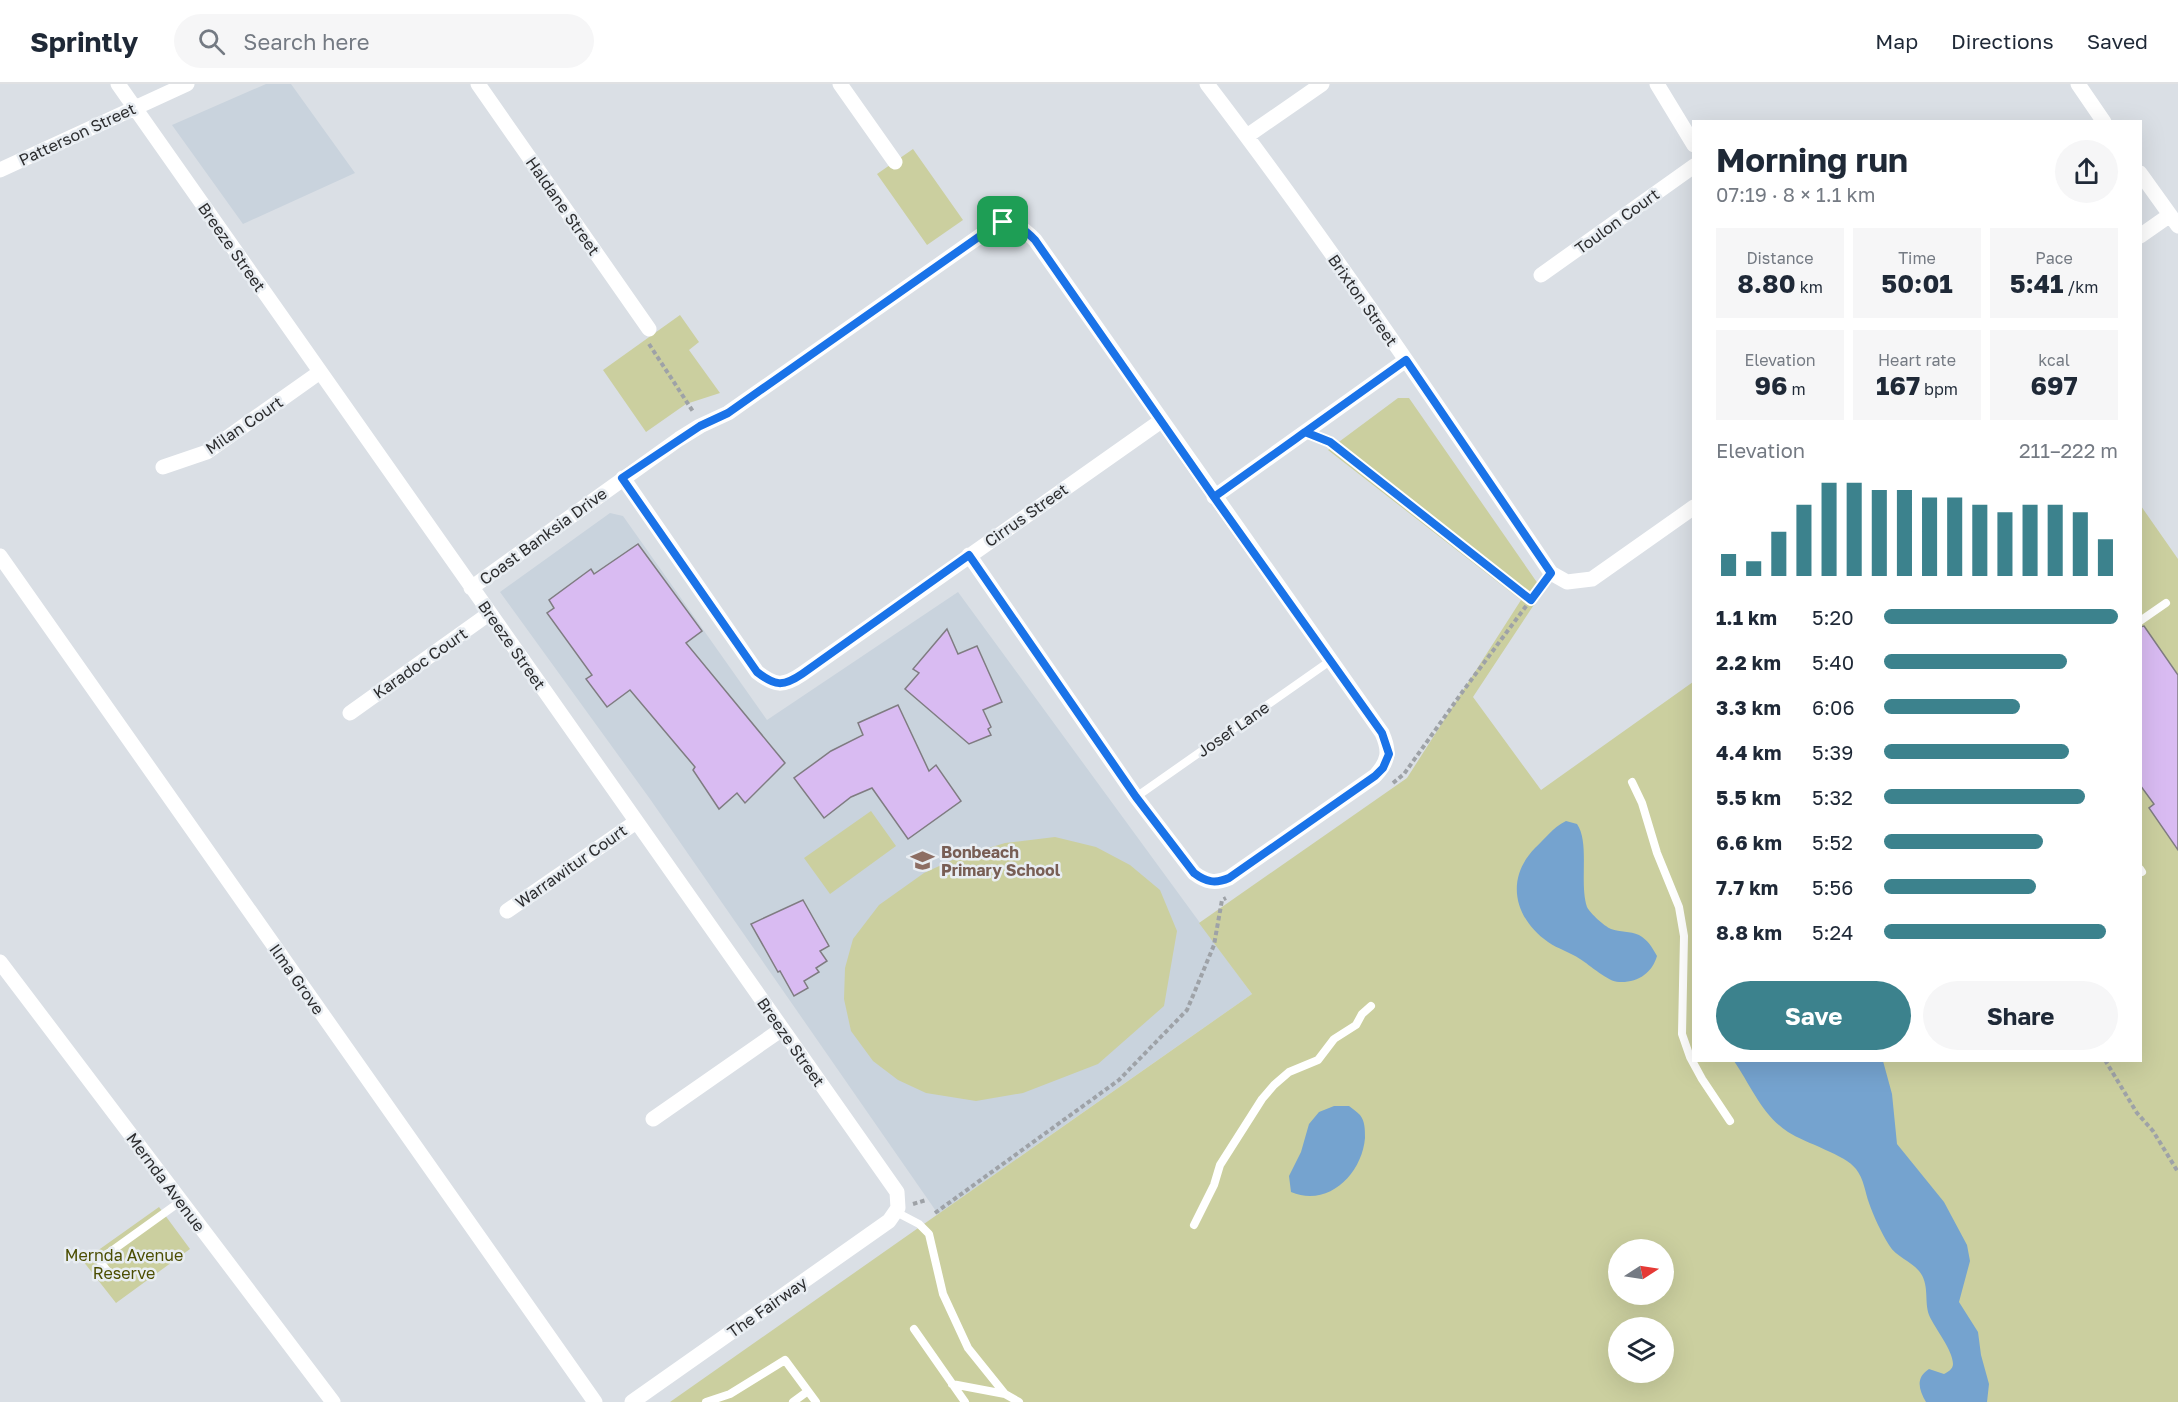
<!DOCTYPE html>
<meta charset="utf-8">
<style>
:root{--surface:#fff;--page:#f6f6f7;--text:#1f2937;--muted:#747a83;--line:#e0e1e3;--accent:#3c828d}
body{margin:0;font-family:"Golos Text",sans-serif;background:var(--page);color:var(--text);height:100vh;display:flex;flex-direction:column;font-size:22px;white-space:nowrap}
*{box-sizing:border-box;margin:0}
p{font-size:20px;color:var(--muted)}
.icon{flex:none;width:33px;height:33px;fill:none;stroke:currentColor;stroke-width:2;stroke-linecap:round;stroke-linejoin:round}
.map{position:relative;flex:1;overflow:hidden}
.side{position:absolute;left:1692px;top:36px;width:450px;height:942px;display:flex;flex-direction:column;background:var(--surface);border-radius:0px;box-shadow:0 6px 24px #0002}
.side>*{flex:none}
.needle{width:39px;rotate:78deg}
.fabs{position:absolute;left:1608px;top:1155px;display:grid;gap:12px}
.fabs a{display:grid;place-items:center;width:66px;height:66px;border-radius:50%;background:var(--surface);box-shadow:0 6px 24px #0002;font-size:30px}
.pin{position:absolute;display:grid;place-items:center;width:51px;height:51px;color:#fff;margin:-26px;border-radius:12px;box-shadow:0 3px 9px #0006}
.round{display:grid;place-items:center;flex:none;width:63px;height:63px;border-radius:32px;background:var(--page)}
.head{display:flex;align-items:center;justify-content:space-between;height:102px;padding:0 24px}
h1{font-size:33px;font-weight:700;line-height:45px}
.stats{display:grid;grid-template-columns:repeat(3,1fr);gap:9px;height:102px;padding:6px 24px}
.stats div{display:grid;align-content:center;border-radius:0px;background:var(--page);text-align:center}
.stats b{font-size:26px;font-weight:700}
.stats small{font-size:16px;font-weight:400}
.stats p{font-size:16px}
.chart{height:168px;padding:12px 24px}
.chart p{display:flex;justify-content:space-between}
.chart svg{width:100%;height:108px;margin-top:6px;stroke:var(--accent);stroke-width:6}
.action{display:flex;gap:12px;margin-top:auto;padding:12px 24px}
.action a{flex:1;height:69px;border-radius:36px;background:var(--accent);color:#fff;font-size:24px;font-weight:700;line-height:69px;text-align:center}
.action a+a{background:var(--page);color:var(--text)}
ul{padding:0 24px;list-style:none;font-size:20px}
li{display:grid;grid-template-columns:96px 72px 1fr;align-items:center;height:45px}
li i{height:15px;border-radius:8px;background:var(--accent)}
header{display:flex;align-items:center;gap:36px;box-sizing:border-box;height:84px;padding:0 30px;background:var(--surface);border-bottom:2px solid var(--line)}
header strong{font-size:28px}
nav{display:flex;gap:33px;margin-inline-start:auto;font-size:21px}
.search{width:420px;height:54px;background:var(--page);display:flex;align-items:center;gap:15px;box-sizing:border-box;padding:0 21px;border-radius:33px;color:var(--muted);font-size:22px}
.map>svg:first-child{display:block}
</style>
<header>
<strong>Sprintly</strong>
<div class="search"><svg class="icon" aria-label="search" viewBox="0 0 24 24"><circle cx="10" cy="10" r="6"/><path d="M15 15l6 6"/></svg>Search here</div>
<nav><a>Map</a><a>Directions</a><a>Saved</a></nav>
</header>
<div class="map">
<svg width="2178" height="1318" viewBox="0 0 2178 1318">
<rect width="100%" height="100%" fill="#dadfe5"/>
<!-- built -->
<path fill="#c9d3dd" d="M266,0H291L355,89L243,140L172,41Z
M610,429L623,432L767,636L958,508L1252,910L938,1130L650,715L500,508Z"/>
<!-- green -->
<path fill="#cbcf9f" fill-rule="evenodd" d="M913,65L963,136L927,161L877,90Z
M680,231L699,258L689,266L720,309L686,320L646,348L603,286Z
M1398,314H1409L1543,507L1473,613L1541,706L1693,598L1694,976H2140L2141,422L2178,475V1318H670L1252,910L1199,839L1407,694L1521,516L1328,366ZM1618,1166H1664V1210H1618ZM1618,1244H1664V1288H1618Z
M871,727L896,762L830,810L804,774Z
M1055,753L1096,763L1130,781L1160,806L1177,847L1164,922L1098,980L1023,1009L976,1017L926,1009L898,996L873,977L851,947L844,915L845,884L853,855L879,821L924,789L959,773L1005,759Z
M159,1123L190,1165L116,1219L83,1177Z"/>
<!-- water -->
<path fill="#75a3cf" d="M1566,737L1577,740C1590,759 1579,798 1587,823C1590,829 1604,842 1611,845C1620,848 1630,847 1639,851C1648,856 1652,863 1657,872C1652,889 1638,899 1619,898C1608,898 1590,881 1580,875C1570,868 1558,865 1548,858C1514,834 1505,795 1535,764C1546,754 1552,744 1566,737Z
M1734,977H1883L1892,1010L1897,1060L1944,1118L1967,1161L1970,1177L1959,1218L1978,1248L1981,1271L1989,1300L1987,1318H1926C1919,1306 1915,1294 1929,1285L1944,1290C1948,1288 1953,1285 1953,1280C1953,1266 1935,1245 1929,1231C1924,1217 1930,1200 1919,1187C1911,1177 1896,1173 1889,1161C1882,1150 1873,1131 1869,1119C1865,1108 1864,1095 1856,1085C1846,1071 1805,1059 1788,1048C1762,1031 1751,1002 1734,977Z
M1334,1022H1349C1353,1025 1357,1028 1360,1031C1365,1037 1365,1046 1365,1054C1362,1090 1328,1124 1291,1108L1289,1092L1301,1068L1309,1040L1319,1028Z"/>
<!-- building -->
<path fill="#d9bbf2" stroke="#7f7c81" stroke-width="1.5" d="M638,460L702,547L686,559L785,679L745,719L737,709L719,725L693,686L695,683L630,606L607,623L586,595L592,591L547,529L554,524L549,516L591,485L594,490Z
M2144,542L2178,591V766L2149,724L2154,720L2140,701V543Z
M947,545L958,570L977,562L1002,618L983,626L991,643L988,645L991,651L969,660L905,605L919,589L913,585Z
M898,621L929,687L936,681L961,717L908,755L872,704L851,713L824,734L794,694L831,667L863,651L858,639Z
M803,816L829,862L820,867L827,877L816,884L819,888L804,897L808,904L794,912L780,887L778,888L751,840Z"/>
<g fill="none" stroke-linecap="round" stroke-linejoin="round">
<!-- path -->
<path stroke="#9ea2a7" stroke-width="4" stroke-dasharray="4.5 3" stroke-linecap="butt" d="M649,260L694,329
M1322,355L1330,358L1531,516
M1393,699L1404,690L1463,607L1541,502
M2105,976L2137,1029L2153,1047L2178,1088
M913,1120L926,1116
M935,1129L1119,996L1187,926L1214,861L1222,816L1226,814"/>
<!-- service -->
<path stroke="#fff" stroke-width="8" d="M2140,537L2166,519
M1632,698L1642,719L1657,769L1679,823L1684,852L1682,950L1690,973L1702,995L1730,1037
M1136,713L1330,577
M2140,785L2142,788
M896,1128L919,1140L929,1150L943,1210L968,1264L1005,1310
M1194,1141L1214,1101L1220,1081L1262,1015L1274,1001L1289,988L1318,976L1334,955L1356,941L1362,930L1371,922
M111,1192L99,1176L181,1117
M914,1245L965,1318
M952,1300L1005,1310L1019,1318
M706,1318L730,1310L785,1276L816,1318
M793,1318L808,1307"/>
<!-- minor -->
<path stroke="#fff" stroke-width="15" d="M118,0L897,1108L898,1124L889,1137L632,1318
M478,0L649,245
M840,0L895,78
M1207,0C1328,158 1439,324 1551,489L1567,498L1592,495L1694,423
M1657,0L1694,61
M2078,0L2104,38
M1247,52L1322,0
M0,86L187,0
M2140,89L2178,142
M2140,152L2170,131
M1541,191L1694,82
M163,383L207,368L320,288
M623,394L757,588C775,602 783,603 802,590L1161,337
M1214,413L1406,276
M0,472L595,1318
M471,504L679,355L700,342L728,329L997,140C1014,136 1024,145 1035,156L1382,649C1390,667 1389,677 1375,692L1229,794C1215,800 1206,798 1194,789L1136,713L969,471
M350,629L490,529
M507,827L636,738
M0,878L333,1318
M653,1035L782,945"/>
</g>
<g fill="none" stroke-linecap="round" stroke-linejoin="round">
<defs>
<path id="route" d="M1003,138L997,140L728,329L700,342L622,394L757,588C775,602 783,603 802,590L969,471L1136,713L1194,789C1206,798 1215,800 1229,794L1375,692L1383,684L1389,670L1382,649L1214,413L1406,276L1551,489L1531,516L1330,358L1305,348L1294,356L1214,413L1035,156C1025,146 1018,140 1003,138"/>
</defs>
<!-- route casing -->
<use href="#route" stroke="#fff" stroke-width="12"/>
<!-- route -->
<use href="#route" stroke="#1a73e8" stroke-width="8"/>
</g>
<!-- icons -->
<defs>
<symbol id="school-bare" viewBox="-9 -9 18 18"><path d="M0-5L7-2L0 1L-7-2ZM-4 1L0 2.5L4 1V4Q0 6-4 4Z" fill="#8d6e63" stroke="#e8edf2" stroke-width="2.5" paint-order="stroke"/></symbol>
</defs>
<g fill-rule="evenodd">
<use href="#school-bare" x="906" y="760" width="33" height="33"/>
</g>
<g text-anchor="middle" stroke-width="5" stroke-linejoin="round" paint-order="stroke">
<!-- street labels -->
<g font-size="16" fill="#2c2d2f" stroke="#e8edf2">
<text transform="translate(77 50) rotate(-25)" y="6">Patterson Street</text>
<text transform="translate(563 122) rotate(55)" y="6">Haldane Street</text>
<text transform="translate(1617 137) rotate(-36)" y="6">Toulon Court</text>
<text transform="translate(232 163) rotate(55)" y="6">Breeze Street</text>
<text transform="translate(1363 216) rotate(55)" y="6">Brixton Street</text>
<text transform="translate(244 341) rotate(-34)" y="6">Milan Court</text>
<text transform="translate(1026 431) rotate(-35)" y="6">Cirrus Street</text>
<text transform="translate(543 452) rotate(-36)" y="6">Coast Banksia Drive</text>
<text transform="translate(512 561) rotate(55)" y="6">Breeze Street</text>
<text transform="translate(420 579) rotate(-35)" y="6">Karadoc Court</text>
<text transform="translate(1233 645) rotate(-35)" y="6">Josef Lane</text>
<text transform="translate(571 782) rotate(-35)" y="6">Warrawitur Court</text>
<text transform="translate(297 895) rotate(55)" y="6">Ilma Grove</text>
<text transform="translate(791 958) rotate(55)" y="6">Breeze Street</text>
<text transform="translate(166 1098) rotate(53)" y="6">Mernda Avenue</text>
<text transform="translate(767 1223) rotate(-35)" y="6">The Fairway</text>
</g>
<!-- education labels -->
<g font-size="16" font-weight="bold" fill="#785e54" stroke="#e8edf2" text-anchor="start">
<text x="941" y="774">Bonbeach<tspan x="941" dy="18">Primary School</tspan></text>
</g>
<!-- park labels -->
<g font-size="16" fill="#4b4d01" stroke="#e8edf2">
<text x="124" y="1177">Mernda Avenue<tspan x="124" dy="18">Reserve</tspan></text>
</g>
</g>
</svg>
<div class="fabs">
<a><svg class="needle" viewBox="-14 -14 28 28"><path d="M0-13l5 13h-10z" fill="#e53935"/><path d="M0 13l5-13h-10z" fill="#747a83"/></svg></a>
<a><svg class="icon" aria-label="layers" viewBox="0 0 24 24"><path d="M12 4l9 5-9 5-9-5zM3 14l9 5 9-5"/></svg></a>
</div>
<div class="pin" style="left:1003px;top:138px;background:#1e9e55"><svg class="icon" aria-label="arrive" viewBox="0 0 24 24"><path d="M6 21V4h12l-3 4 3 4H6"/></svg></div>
<section class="side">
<div class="head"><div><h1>Morning run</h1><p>07:19 · 8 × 1.1 km</p></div><a class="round"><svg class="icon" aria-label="share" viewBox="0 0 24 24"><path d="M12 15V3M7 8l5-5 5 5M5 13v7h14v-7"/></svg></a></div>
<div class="stats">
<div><p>Distance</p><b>8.80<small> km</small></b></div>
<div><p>Time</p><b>50:01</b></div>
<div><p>Pace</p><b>5:41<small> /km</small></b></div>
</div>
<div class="stats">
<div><p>Elevation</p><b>96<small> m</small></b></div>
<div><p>Heart rate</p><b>167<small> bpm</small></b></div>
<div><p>kcal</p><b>697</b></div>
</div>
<div class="chart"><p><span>Elevation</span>211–222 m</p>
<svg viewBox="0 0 160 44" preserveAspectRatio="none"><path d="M5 44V35M15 44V38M25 44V26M35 44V15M45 44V6M55 44V6M65 44V9M75 44V9M85 44V12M95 44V12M105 44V15M115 44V18M125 44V15M135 44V15M145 44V18M155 44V29"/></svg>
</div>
<ul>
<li><b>1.1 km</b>5:20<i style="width:100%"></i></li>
<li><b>2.2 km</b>5:40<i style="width:78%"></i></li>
<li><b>3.3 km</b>6:06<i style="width:58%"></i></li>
<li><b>4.4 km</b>5:39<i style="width:79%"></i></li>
<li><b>5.5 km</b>5:32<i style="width:86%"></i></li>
<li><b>6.6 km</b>5:52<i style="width:68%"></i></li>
<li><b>7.7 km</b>5:56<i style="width:65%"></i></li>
<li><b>8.8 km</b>5:24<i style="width:95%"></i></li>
</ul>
<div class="action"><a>Save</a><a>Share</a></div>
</section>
</div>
